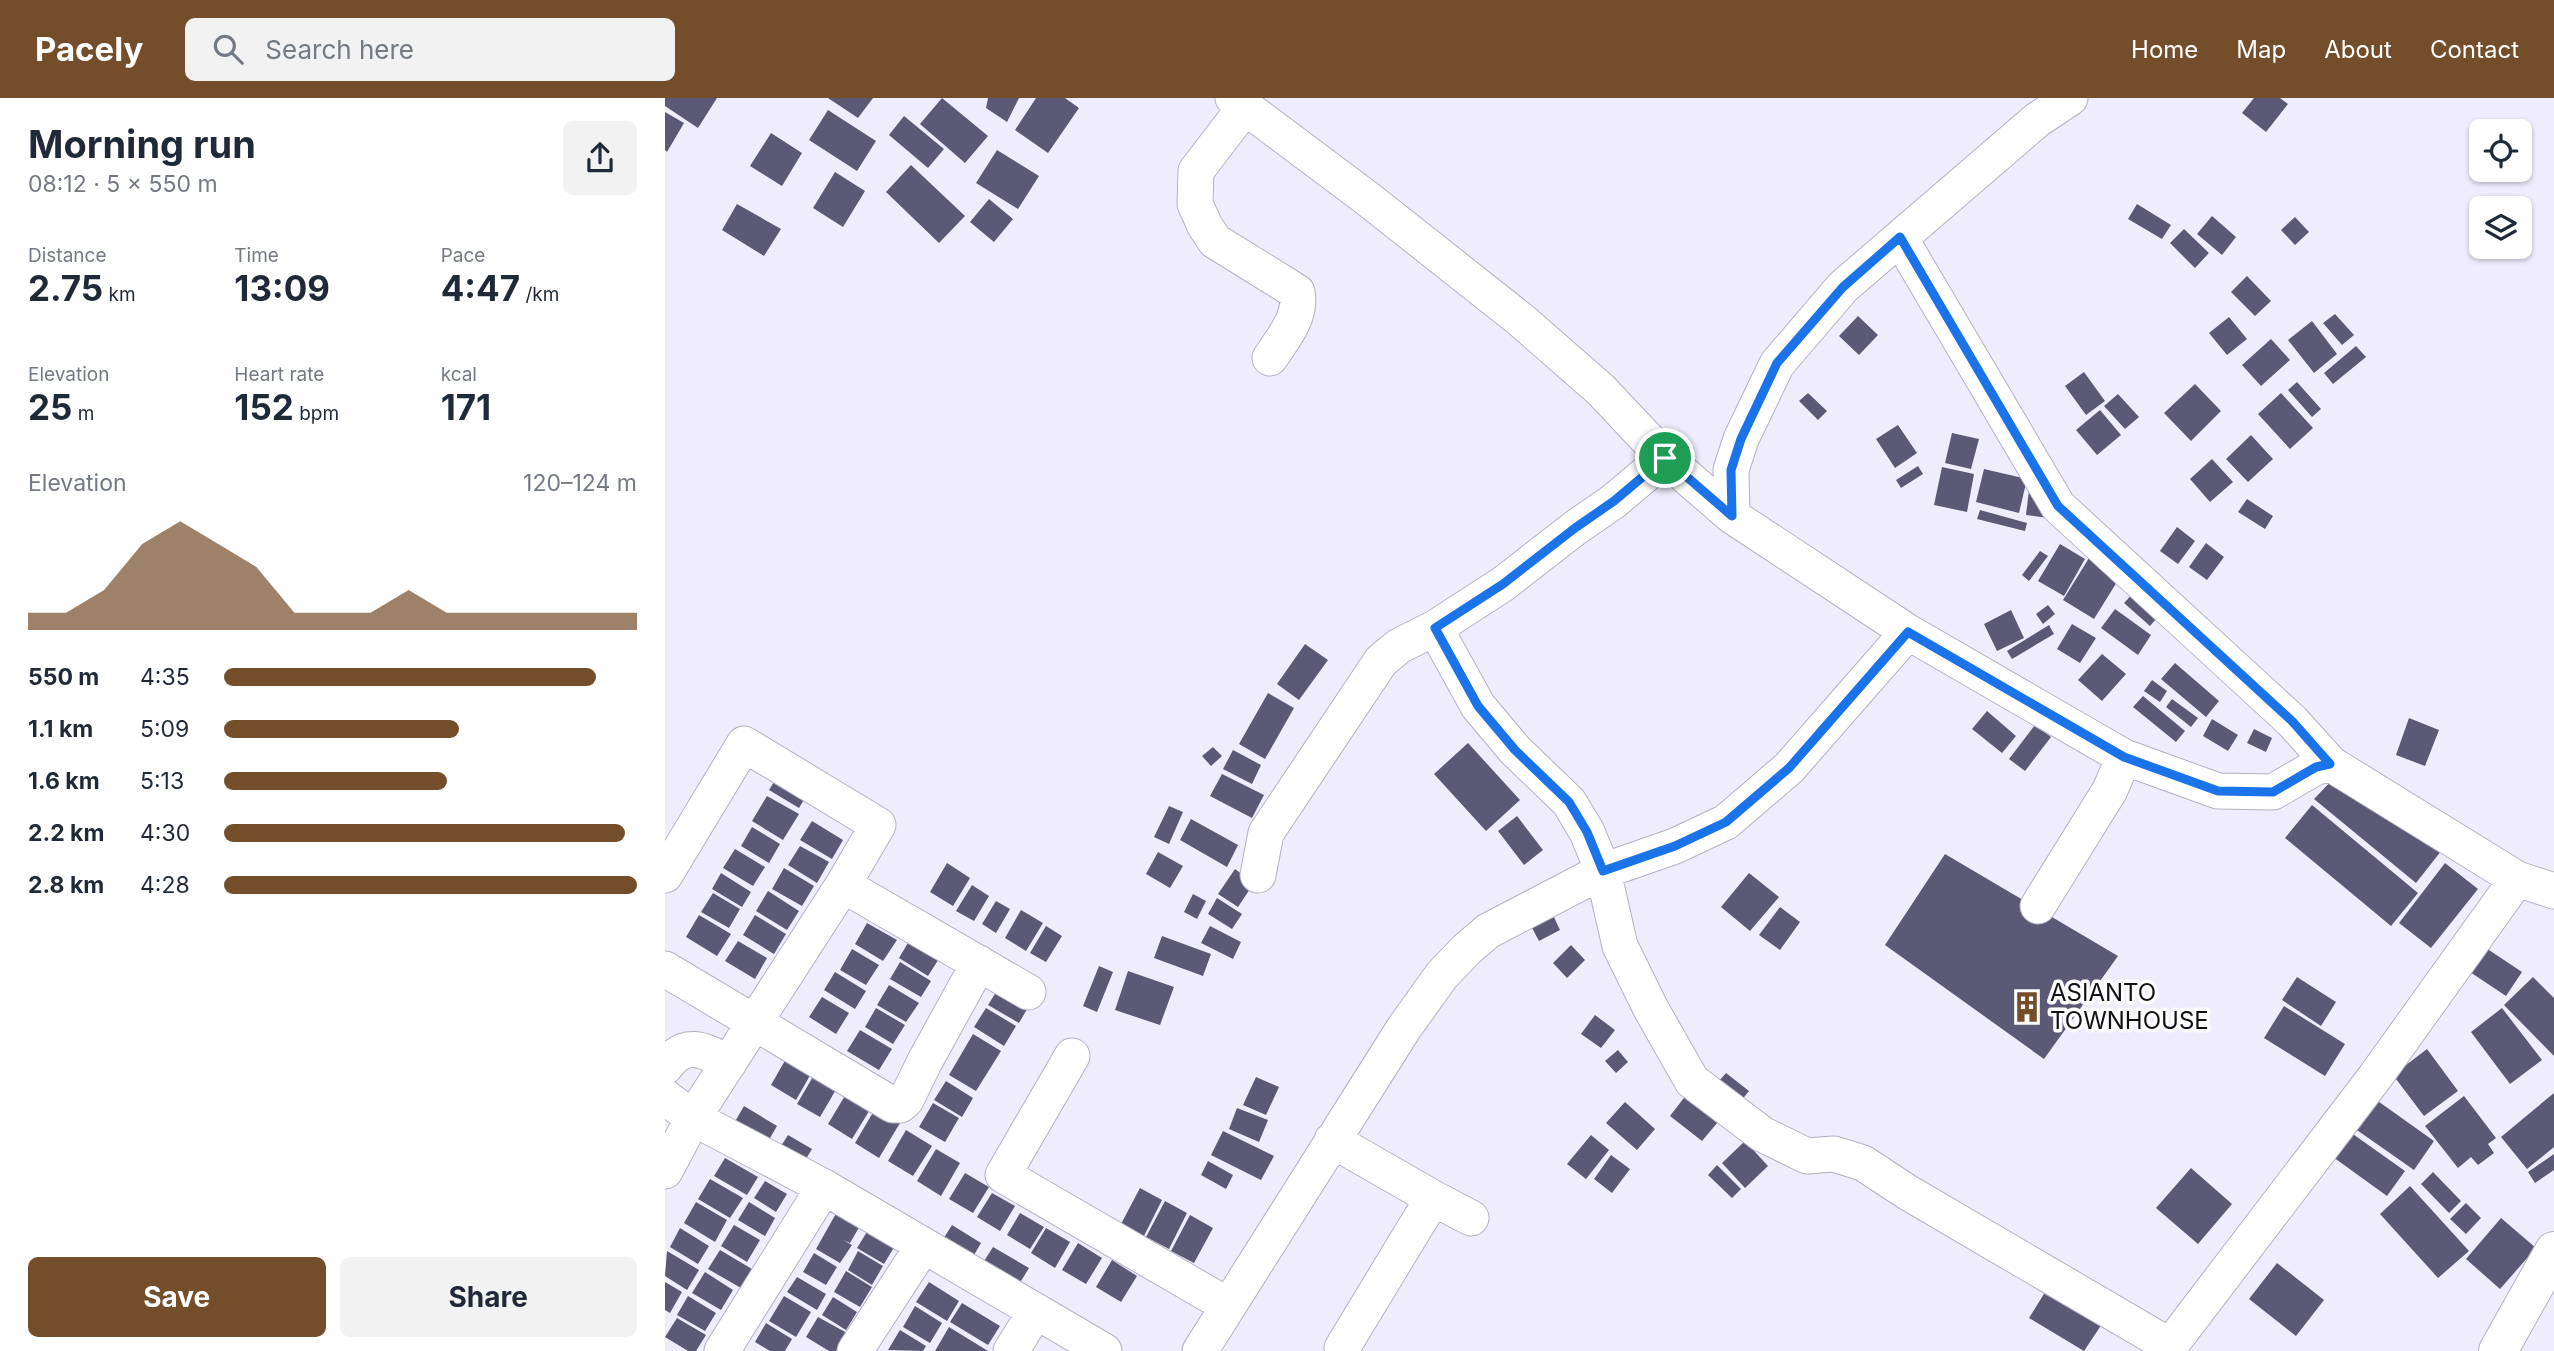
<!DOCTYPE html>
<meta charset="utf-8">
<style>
:root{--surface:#fff;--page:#f2f2f3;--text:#1f2937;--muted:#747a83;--accent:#744e2a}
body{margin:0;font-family:Inter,sans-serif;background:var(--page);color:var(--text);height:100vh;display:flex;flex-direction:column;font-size:26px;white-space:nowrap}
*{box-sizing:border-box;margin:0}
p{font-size:23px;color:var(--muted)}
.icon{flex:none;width:38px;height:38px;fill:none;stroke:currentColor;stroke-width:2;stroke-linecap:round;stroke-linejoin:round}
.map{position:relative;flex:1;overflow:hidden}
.drawer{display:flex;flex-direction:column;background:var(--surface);width:665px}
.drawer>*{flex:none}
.tools{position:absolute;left:1804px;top:21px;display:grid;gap:14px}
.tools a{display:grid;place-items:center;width:63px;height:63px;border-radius:10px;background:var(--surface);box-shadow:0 2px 5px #0004;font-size:35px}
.pin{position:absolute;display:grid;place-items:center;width:60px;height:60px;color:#fff;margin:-30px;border:4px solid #fff;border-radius:50%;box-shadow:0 2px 7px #0007}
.round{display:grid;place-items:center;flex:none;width:74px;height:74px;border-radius:10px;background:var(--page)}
.overview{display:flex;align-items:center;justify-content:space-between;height:119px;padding:0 28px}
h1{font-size:38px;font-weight:700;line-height:52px}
.metrics{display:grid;grid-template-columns:repeat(3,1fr);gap:10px;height:119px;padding:7px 28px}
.metrics div{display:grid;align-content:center}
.metrics b{font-size:35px;font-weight:700}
.metrics small{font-size:19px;font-weight:400}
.metrics p{font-size:19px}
.chart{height:196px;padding:14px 28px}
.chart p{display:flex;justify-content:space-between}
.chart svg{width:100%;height:126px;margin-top:7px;fill:var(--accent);opacity:.7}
.cta{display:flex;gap:14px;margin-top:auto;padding:14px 28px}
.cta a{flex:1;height:80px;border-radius:10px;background:var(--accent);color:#fff;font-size:28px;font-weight:700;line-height:80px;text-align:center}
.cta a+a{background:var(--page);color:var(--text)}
ul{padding:0 28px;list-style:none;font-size:23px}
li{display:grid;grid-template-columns:112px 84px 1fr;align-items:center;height:52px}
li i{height:18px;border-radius:9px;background:var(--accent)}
header{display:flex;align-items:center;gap:42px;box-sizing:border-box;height:98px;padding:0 35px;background:var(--accent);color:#fff}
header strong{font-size:33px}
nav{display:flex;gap:38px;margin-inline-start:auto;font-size:24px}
.search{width:490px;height:63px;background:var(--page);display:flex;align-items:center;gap:18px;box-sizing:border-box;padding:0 24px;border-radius:10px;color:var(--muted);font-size:26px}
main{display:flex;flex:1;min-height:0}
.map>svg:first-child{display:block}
</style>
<header>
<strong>Pacely</strong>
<div class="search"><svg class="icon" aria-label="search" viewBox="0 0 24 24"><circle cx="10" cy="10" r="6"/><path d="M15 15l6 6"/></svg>Search here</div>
<nav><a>Home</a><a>Map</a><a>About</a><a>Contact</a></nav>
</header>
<main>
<section class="drawer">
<div class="overview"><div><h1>Morning run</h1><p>08:12 · 5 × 550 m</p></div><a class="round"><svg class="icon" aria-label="share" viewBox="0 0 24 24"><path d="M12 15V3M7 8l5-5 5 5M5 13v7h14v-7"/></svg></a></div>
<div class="metrics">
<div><p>Distance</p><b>2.75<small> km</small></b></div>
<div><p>Time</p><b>13:09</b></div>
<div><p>Pace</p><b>4:47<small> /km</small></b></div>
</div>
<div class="metrics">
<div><p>Elevation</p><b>25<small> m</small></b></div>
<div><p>Heart rate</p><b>152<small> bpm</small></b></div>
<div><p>kcal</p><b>171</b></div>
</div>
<div class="chart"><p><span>Elevation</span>120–124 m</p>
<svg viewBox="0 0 160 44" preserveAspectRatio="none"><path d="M0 44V38L10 38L20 30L30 14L40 6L50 14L60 22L70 38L80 38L90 38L100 30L110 38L120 38L130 38L140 38L150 38L160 38V44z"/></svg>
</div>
<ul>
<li><b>550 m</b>4:35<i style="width:90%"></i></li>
<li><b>1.1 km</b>5:09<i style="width:57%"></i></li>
<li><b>1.6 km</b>5:13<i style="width:54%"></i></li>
<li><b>2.2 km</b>4:30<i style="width:97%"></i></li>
<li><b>2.8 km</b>4:28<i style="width:100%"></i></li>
</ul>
<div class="cta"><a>Save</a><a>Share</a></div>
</section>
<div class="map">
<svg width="1889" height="1253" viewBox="0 0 1889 1253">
<rect width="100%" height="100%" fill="#efedfd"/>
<!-- building -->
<path fill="#5c5976" d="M0,0H52L33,30L0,8Z
M163,0H208L193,20Z
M277,0L323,38L300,65L255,26Z
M323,0H354L342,24L321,10Z
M371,0H400L414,10L383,55L350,32Z
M1589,0H1615L1623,6L1601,34L1577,15Z
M163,12L211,43L192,73L144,42Z
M0,14L19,25L2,54L0,52Z
M239,18L279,51L263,70L224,37Z
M106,35L137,55L117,88L85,68Z
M332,52L374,78L353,111L311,85Z
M246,67L300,118L274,145L221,94Z
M170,74L200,93L178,129L148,110Z
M324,101L348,121L329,144L305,124Z
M72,106L116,131L99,158L57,132Z
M1472,106L1506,127L1497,141L1463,121Z
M1547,118L1571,139L1557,157L1532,136Z
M1630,119L1644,134L1630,147L1616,132Z
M1519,131L1544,155L1530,170L1505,145Z
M1582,178L1606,203L1590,218L1566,194Z
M1670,216L1689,237L1677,247L1658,225Z
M1193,218L1213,237L1194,257L1174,238Z
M1564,219L1582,241L1562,257L1544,235Z
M1647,223L1672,256L1649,275L1623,242Z
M1606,241L1625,262L1596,288L1577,267Z
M1691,248L1701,259L1668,286L1659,275Z
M1419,274L1440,303L1421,317L1400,288Z
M1632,284L1656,311L1647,319L1623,292Z
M1530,286L1556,313L1526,343L1499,315Z
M1143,295L1162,313L1153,322L1134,303Z
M1616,295L1648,330L1625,351L1593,316Z
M1453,296L1474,319L1460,331L1439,308Z
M1435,312L1456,337L1432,357L1411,332Z
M1233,327L1252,355L1230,370L1211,341Z
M1287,335L1314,341L1306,371L1280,365Z
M1586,337L1608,361L1583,384L1561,361Z
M1547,361L1568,384L1545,404L1525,381Z
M1253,368L1258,376L1236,390L1231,382Z
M1277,369L1309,376L1302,414L1269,407Z
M1319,371L1362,381L1354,415L1311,404Z
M1364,392L1383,420L1361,417Z
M1582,401L1608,418L1600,431L1573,414Z
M1315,412L1362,425L1360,433L1312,421Z
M1512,429L1530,443L1513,466L1495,453Z
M1541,445L1559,459L1542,482L1524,469Z
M1395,446L1420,461L1399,498L1373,483Z
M1375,453L1383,458L1364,483L1357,477Z
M1424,460L1455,479L1429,521L1398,502Z
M1472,491L1498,513L1485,528L1459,505Z
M1383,507L1390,516L1378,526L1371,516Z
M1450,511L1486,537L1473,557L1436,530Z
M1346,512L1359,540L1332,553L1319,526Z
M1407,526L1431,540L1415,565L1392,551Z
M1384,527L1389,536L1347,561L1342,553Z
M640,546L663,562L634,602L612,586Z
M1437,556L1461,576L1437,603L1413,582Z
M1510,565L1554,603L1541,619L1496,581Z
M1487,582L1502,593L1495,604L1479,593Z
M603,595L629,610L600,661L574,646Z
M1478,598L1520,633L1511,644L1468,609Z
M1507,601L1533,620L1526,629L1501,609Z
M1322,613L1351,638L1337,655L1307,631Z
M1744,620L1774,632L1760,668L1731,657Z
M1547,621L1573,637L1563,653L1538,638Z
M1370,627L1386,639L1360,673L1344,661Z
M1589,631L1607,640L1601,654L1582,645Z
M803,645L855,702L821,733L769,676Z
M548,649L557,658L546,668L537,658Z
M568,652L596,667L587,686L558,671Z
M115,674L145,692L134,710L104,692Z
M557,676L599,697L587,720L545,698Z
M1673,676L1784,743L1751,785L1649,701Z
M102,698L134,716L118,742L87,723Z
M1647,707L1753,795L1726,828L1620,740Z
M504,708L518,714L504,746L489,739Z
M852,718L878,752L859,767L833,733Z
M526,721L573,747L562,769L515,742Z
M147,723L178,742L167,761L135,742Z
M87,729L115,746L104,765L76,748Z
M135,748L164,764L152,785L123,767Z
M70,751L100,769L88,788L58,770Z
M493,754L518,768L505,790L481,776Z
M1280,756L1453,858L1379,961L1220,847Z
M282,765L305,780L288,808L265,794Z
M1780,765L1813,791L1766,850L1734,825Z
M119,770L149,788L137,808L107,791Z
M570,771L589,785L573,809L553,796Z
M56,775L86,794L77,809L47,791Z
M1084,775L1114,799L1085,833L1056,809Z
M307,787L324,798L309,823L291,813Z
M103,793L134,813L122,832L91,813Z
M48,795L75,811L64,830L36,814Z
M528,796L541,803L532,821L519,814Z
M552,800L577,816L567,831L543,816Z
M331,803L345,811L331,835L317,826Z
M1115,809L1135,824L1115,852L1094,837Z
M356,812L378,825L361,853L340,840Z
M34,817L66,836L52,858L21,839Z
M90,817L121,836L109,856L78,837Z
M888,817L895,832L874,843L866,828Z
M202,825L232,842L218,863L190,846Z
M381,828L397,838L381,864L365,855Z
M545,828L576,844L568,861L536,845Z
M247,838L277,856L263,878L234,860Z
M497,838L546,856L538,878L489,860Z
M73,843L102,860L90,881L60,863Z
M906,847L920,862L902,880L888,865Z
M1821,850L1857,874L1841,898L1805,874Z
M187,851L214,867L201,887L175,872Z
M235,864L266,883L256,899L225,881Z
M434,868L448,874L432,914L418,908Z
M463,873L509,889L495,927L450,912Z
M170,874L201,893L190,911L159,892Z
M1632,879L1671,904L1656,928L1617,902Z
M1868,879L1889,900V958L1839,907Z
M224,887L254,905L241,924L212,907Z
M335,888L365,906L354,925L323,907Z
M157,899L184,915L171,936L144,919Z
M1619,908L1680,946L1660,978L1599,940Z
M211,910L240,927L228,946L200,929Z
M321,910L351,928L339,948L309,929Z
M1837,910L1877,962L1845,986L1806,934Z
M930,917L950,932L936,950L916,936Z
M195,932L227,951L214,972L182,953Z
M308,936L336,953L311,993L284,977Z
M1762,951L1793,993L1759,1018L1728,977Z
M126,952L151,967L131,1002L106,987Z
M953,952L963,964L951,975L940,963Z
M153,970L176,983L155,1019L132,1006Z
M1061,975L1084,993L1076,1003L1053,984Z
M591,979L614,989L601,1017L578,1007Z
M281,983L308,1000L297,1019L269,1002Z
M184,991L209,1005L187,1041L163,1026Z
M1025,992L1058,1018L1037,1043L1005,1018Z
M1889,995V1049L1862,1071L1836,1039Z
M1799,998L1831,1040L1823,1046L1829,1055L1813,1067L1806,1059L1793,1070L1760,1028Z
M1710,1001L1769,1043L1749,1072L1689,1030Z
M960,1004L990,1031L972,1052L941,1025Z
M268,1005L294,1020L280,1044L254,1029Z
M79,1008L112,1028L101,1047L68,1027Z
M572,1010L603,1022L594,1044L564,1031Z
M210,1011L235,1025L214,1060L190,1045Z
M241,1032L267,1048L248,1078L223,1063Z
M558,1033L609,1058L596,1082L546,1057Z
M1685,1034L1740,1073L1722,1098L1668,1059Z
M123,1037L147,1051L135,1071L111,1056Z
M926,1037L944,1052L921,1081L902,1066Z
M1080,1043L1103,1068L1080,1090L1057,1065Z
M271,1051L295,1065L276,1098L252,1083Z
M1889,1056V1072L1870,1085L1863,1074Z
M946,1057L965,1071L947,1095L929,1081Z
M60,1060L93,1079L82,1097L49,1078Z
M543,1063L568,1077L561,1091L536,1077Z
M1052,1067L1076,1091L1067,1100L1043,1077Z
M1526,1070L1567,1106L1533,1146L1491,1110Z
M1768,1074L1796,1103L1784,1115L1756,1086Z
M300,1075L324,1089L308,1115L284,1101Z
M45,1081L78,1100L65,1120L33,1101Z
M100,1083L122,1096L111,1114L89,1100Z
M1745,1088L1804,1153L1773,1180L1715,1116Z
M475,1090L497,1102L479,1138L456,1126Z
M327,1095L350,1108L335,1133L312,1119Z
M500,1103L522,1115L504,1151L481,1139Z
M31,1104L62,1122L50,1144L19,1125Z
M84,1104L110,1120L100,1138L73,1122Z
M1801,1105L1816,1120L1801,1136L1785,1121Z
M173,1112L196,1126L185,1145L178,1142L187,1147L175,1165L151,1151Z
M355,1115L379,1129L365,1151L342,1137Z
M525,1117L548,1130L529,1165L506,1153Z
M1836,1120L1871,1150L1835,1191L1801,1161Z
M69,1127L95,1142L82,1164L56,1148Z
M287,1127L316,1145L305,1164L275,1146Z
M205,1129L231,1146L219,1166L192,1150Z
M15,1130L44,1148L33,1166L5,1149Z
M381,1130L405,1144L390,1170L366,1155Z
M413,1145L437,1160L421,1186L397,1172Z
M328,1149L364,1170L350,1193L314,1171Z
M55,1152L87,1171L76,1190L43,1171Z
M2,1153L34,1172L22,1192L0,1178Z
M193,1153L218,1168L207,1187L183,1172Z
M149,1155L172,1169L161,1187L138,1174Z
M447,1162L472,1178L456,1204L431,1189Z
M1612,1165L1659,1202L1631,1238L1584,1201Z
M181,1173L207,1189L195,1209L169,1194Z
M40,1174L68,1192L56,1212L27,1195Z
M132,1179L161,1196L152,1212L122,1194Z
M0,1184L17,1194L5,1215L0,1212Z
M264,1184L294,1203L282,1223L251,1204Z
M1382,1191L1437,1226L1419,1253L1364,1220Z
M23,1198L51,1215L40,1233L12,1217Z
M119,1198L146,1214L131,1239L104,1223Z
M168,1199L192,1214L181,1232L157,1217Z
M297,1205L335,1228L323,1247L285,1224Z
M250,1208L277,1225L265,1245L238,1229Z
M153,1219L182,1235L171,1253H164L141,1239Z
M12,1220L41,1237L31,1253H23L0,1239Z
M101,1225L127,1241L120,1253H105L90,1244Z
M284,1229L323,1253H270Z
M235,1232L261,1248L258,1253L223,1252Z"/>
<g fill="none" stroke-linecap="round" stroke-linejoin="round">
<defs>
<path id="street" d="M568,0L703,101L856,222L936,292L1000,360L1067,418L1243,534L1459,659L1553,693L1608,694L1651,669L1666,666L1852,781L1889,793
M580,9L531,73L530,106L540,128L550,143L632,194C637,219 618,240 605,260
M1235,140L1393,408L1627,623L1666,666
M1067,418L1066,372L1076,341L1112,266L1178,189L1372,22L1405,0
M770,530L813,608L850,652L904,704L922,734L938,773L955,848L986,911L1027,983L1097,1036L1142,1058L1169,1056L1198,1065L1242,1094L1505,1248L1710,979L1852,781
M0,777L79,646L213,727L178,787L28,1020L0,1073
M593,777L601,735L716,563L734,548L770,530L838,486L910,430L949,403L1000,360
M178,787L363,894
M1373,808L1445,692L1459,659
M0,871L228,1007H235L241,1002L260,963L314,865
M407,958L338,1077L562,1207
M0,969C20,941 39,952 64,965
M0,999L28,1020L159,1089L439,1253
M667,1042L768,1100L677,1250
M768,1100L806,1120
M57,1253L159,1089
M190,1253L258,1148
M346,1253L371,1213
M535,1253L739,930L777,877L802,851L823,833L938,773L1010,748L1061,724L1124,670L1243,534"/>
<path id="secondary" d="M1833,1253L1889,1153"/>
</defs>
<!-- street casing -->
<use href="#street" stroke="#b2b1c3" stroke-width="37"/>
<!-- secondary casing -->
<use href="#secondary" stroke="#b2b1c3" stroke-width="40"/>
<!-- street -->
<use href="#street" stroke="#fff" stroke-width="35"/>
<!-- secondary -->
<use href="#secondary" stroke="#fff" stroke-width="38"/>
</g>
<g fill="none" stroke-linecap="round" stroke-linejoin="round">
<defs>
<path id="route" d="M1235,139L1393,408L1627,623L1665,666L1651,669L1608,694L1553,693L1459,659L1243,534L1124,670L1061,724L1010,748L938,773L922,734L904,704L850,652L813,608L770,530L838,486L910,430L949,403L1000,360L1067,418L1066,372L1076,341L1112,265L1178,189Z"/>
</defs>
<!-- route casing -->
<use href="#route" stroke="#fff" stroke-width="14"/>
<!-- route -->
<use href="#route" stroke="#1a73e8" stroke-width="9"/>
</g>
<!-- icons -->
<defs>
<symbol id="building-bare" viewBox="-9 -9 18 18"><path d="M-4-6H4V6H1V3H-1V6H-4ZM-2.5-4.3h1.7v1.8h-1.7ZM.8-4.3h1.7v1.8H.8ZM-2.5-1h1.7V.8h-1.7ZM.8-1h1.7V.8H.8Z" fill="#744e2a" stroke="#fcfcfc" stroke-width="2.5" paint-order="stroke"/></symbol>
</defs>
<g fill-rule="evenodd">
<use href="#building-bare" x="1340" y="887" width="44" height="44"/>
</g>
<g text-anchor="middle" stroke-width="7" stroke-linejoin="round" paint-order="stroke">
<!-- poi labels -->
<g font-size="24" fill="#101016" stroke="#fcfcfc" text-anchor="start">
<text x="1385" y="903">ASIANTO<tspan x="1385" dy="28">TOWNHOUSE</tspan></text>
</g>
</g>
</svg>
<div class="tools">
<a><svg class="icon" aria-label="locate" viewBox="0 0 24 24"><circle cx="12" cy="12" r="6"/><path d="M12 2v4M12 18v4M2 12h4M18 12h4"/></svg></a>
<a><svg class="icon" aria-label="layers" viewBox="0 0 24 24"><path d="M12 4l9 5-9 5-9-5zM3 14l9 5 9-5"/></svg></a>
</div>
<div class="pin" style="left:1000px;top:360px;background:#1e9e55"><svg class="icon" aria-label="arrive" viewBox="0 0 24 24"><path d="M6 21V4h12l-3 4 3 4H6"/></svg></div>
</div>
</main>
